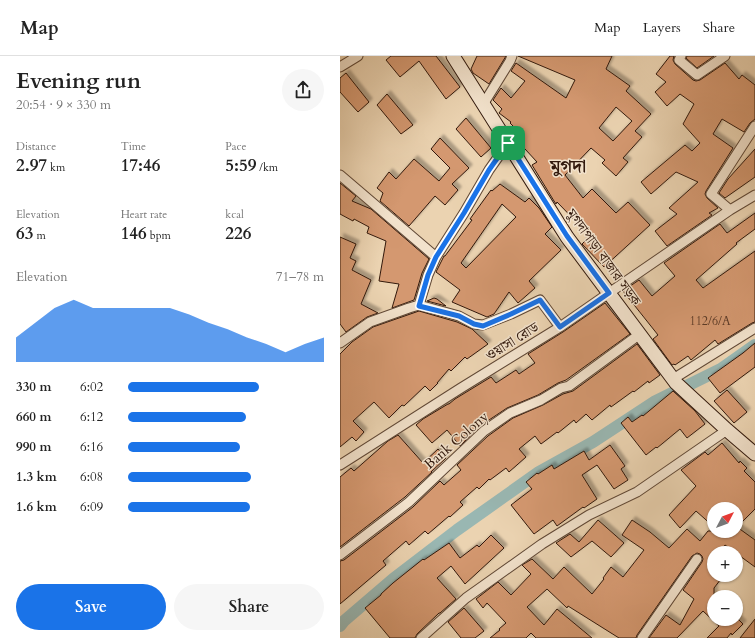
<!DOCTYPE html>
<meta charset="utf-8">
<style>
:root{--surface:#fff;--page:#f6f6f6;--text:#222;--muted:#767676;--line:#e0e0e0;--accent:#1a73e8}
body{margin:0;font-family:Cardo,"Noto Serif Bengali",serif;background:var(--page);color:var(--text);height:100vh;display:flex;flex-direction:column;font-size:15px;white-space:nowrap}
*{box-sizing:border-box;margin:0}
p{font-size:13px;color:var(--muted)}
.icon{flex:none;width:22px;height:22px;fill:none;stroke:currentColor;stroke-width:2;stroke-linecap:round;stroke-linejoin:round}
.map{position:relative;flex:1;overflow:hidden}
.details{display:flex;flex-direction:column;background:var(--surface);width:340px}
.details>*{flex:none}
.needle{width:26px;rotate:49deg}
.controls{position:absolute;left:367px;top:446px;display:grid;gap:8px}
.controls a{display:grid;place-items:center;width:36px;height:36px;border-radius:50%;background:var(--surface);box-shadow:0 1px 3px #0004;font-size:20px}
.pin{position:absolute;display:grid;place-items:center;width:34px;height:34px;color:#fff;margin:-17px;border-radius:8px;box-shadow:0 2px 6px #0006}
.round{display:grid;place-items:center;flex:none;width:42px;height:42px;border-radius:21px;background:var(--page)}
.overview{display:flex;align-items:center;justify-content:space-between;height:68px;padding:0 16px}
h1{font-size:22px;font-weight:700;line-height:30px}
.metrics{display:grid;grid-template-columns:repeat(3,1fr);gap:6px;height:68px;padding:4px 16px}
.metrics div{display:grid;align-content:center}
.metrics b{font-size:17px;font-weight:700}
.metrics small{font-size:11px;font-weight:400}
.metrics p{font-size:11px}
.chart{height:112px;padding:8px 16px}
.chart p{display:flex;justify-content:space-between}
.chart svg{width:100%;height:72px;margin-top:4px;fill:var(--accent);opacity:.7}
.button{display:flex;gap:8px;margin-top:auto;padding:8px 16px}
.button a{flex:1;height:46px;border-radius:24px;background:var(--accent);color:#fff;font-size:16px;font-weight:700;line-height:46px;text-align:center}
.button a+a{background:var(--page);color:var(--text)}
ul{padding:0 16px;list-style:none;font-size:13px}
li{display:grid;grid-template-columns:64px 48px 1fr;align-items:center;height:30px}
li i{height:10px;border-radius:5px;background:var(--accent)}
header{display:flex;align-items:center;gap:24px;box-sizing:border-box;height:56px;padding:0 20px;background:var(--surface);border-bottom:1px solid var(--line)}
header strong{font-size:19px}
nav{display:flex;gap:22px;margin-inline-start:auto;font-size:14px}
main{display:flex;flex:1;min-height:0}
.map>svg:first-child{display:block}
</style>
<header>
<strong>Map</strong>
<nav><a>Map</a><a>Layers</a><a>Share</a></nav>
</header>
<main>
<section class="details">
<div class="overview"><div><h1>Evening run</h1><p>20:54 · 9 × 330 m</p></div><a class="round"><svg class="icon" aria-label="share" viewBox="0 0 24 24"><path d="M12 15V3M7 8l5-5 5 5M5 13v7h14v-7"/></svg></a></div>
<div class="metrics">
<div><p>Distance</p><b>2.97<small> km</small></b></div>
<div><p>Time</p><b>17:46</b></div>
<div><p>Pace</p><b>5:59<small> /km</small></b></div>
</div>
<div class="metrics">
<div><p>Elevation</p><b>63<small> m</small></b></div>
<div><p>Heart rate</p><b>146<small> bpm</small></b></div>
<div><p>kcal</p><b>226</b></div>
</div>
<div class="chart"><p><span>Elevation</span>71–78 m</p>
<svg viewBox="0 0 160 44" preserveAspectRatio="none"><path d="M0 44V29L10 20L20 11L30 6L40 11L50 11L60 11L70 11L80 11L90 15L100 20L110 24L120 29L130 33L140 38L150 33L160 29V44z"/></svg>
</div>
<ul>
<li><b>330 m</b>6:02<i style="width:67%"></i></li>
<li><b>660 m</b>6:12<i style="width:60%"></i></li>
<li><b>990 m</b>6:16<i style="width:57%"></i></li>
<li><b>1.3 km</b>6:08<i style="width:63%"></i></li>
<li><b>1.6 km</b>6:09<i style="width:62%"></i></li>
</ul>
<div class="button"><a>Save</a><a>Share</a></div>
</section>
<div class="map">
<svg width="415" height="582" viewBox="0 0 415 582">
<defs>
<filter id="shadow"><feDropShadow dx="3.5" dy="-3.5" stdDeviation="1" flood-color="#0004"/></filter>
</defs>
<rect width="100%" height="100%" fill="#ebd3b1"/>
<filter id="stains"><feTurbulence type="fractalNoise" baseFrequency=".005" numOctaves="4"/><feColorMatrix values="0 0 0 0 .2 0 0 0 0 .09 0 0 0 0 .02 0 0 0 .5 -.17"/></filter>
<radialGradient id="worn" r=".72"><stop offset=".6" stop-color="#630" stop-opacity="0"/><stop offset="1" stop-color="#630" stop-opacity=".3"/></radialGradient>
<g fill="none" stroke-linecap="round" stroke-linejoin="round">
<!-- canal -->
<path stroke="#99b7b2" stroke-width="12" d="M0,570L4,565L53,523L117,474L199,416L253,386L314,346L381,313L415,289"/>
</g>
<!-- building -->
<path fill="#d4986f" stroke="#32190d" fill-rule="evenodd" filter="url(#shadow)" d="M51,0H96L120,31L106,43L79,5L60,21L46,4Z
M137,0H166L149,28L133,17L131,13Z
M178,0H272L266,13L290,30L286,35L311,58L295,75L302,81L283,102L288,106L276,120L262,107L265,104L251,92L225,119L243,142L252,133L276,157L288,146L310,169L264,211L242,188L250,180L217,146L216,148L214,145L192,109L197,106L173,80L177,74L170,67L171,66L159,57L162,53L153,44L161,32L171,42L185,25L171,15L176,7L226,42L235,24ZM276,51L292,65L273,85L259,72Z
M330,0H334L333,4L335,8L353,24L356,25L360,24L385,7L399,23L402,19L415,29V63L410,67L404,76L382,63L373,78L393,92L366,135L365,138L367,142L378,152L369,157L372,159L327,190L315,175L337,158L329,152L358,126L336,116L311,138L301,126L345,89L352,95L360,87L343,68L354,48L340,38L327,50L315,36L326,26L316,18Z
M347,0H374L357,12L346,2Z
M6,17L29,46L18,56L0,36V22Z
M47,38L73,69L61,78L37,49Z
M126,62L151,92L141,101L116,73Z
M100,82L129,112L112,128L118,134L105,149L95,140L69,170L40,145L43,137L37,132L49,116L56,123L74,103L99,125L110,112L91,93Z
M415,93V121L385,142L379,137L388,123Z
M0,127L16,140L12,145L31,153L89,203L82,217L74,244L52,252L59,228L39,225L46,185L27,177L29,171L14,163L13,165L0,158Z
M160,128L185,146L189,142L199,152L212,171L205,178L221,194L189,225L195,232L178,247L169,236L154,258L147,261L112,246L120,234L96,216L104,200H105L132,164L130,163L151,134L152,135ZM162,148L176,161L126,212L121,207Z
M415,157V173L396,187L397,188L356,224L363,232L415,195V266L412,267L378,288L375,284L351,304L348,300L335,309L334,308L332,309L313,283L318,279L283,235L299,224L312,240L335,220L324,207L380,168L387,177Z
M0,181L16,188L10,202L16,205L12,214L31,224L21,248L38,257L27,261L6,276L0,268Z
M94,242L97,243L106,250L87,245Z
M265,247L290,278L226,324L218,327L198,339L167,352L140,370L120,390L107,374L92,387L76,369L83,363L108,348H109L115,343L151,321L156,327L176,314L179,318L195,307L188,298L223,276Z
M79,255L117,266L132,273L148,288L127,303L125,301L111,315L109,313L97,327H98L90,335L85,330L64,350L62,349L49,362L34,346L13,365L24,376L16,385L12,381L0,391V298L12,286L33,271Z
M415,287V311L380,337L368,322L403,297Z
M297,288L320,319L309,327L308,325L294,336L293,335L271,351L270,349L252,364L246,358L236,367L234,364L218,377L217,376L201,388L195,380L179,393L186,401L169,416L166,412L150,424L149,423L139,433L137,431L120,446L123,449L110,461L109,460L88,478L85,475L69,489L66,485L43,505L46,509L0,548V505L4,504L73,451L100,425L104,429L121,414L117,409L148,380L173,362L203,349L223,338L233,335Z
M387,334L407,356L394,367L374,345Z
M333,335L355,355L365,368L347,382L340,373L317,392L316,391L306,399L281,367L288,361L292,366L302,359L303,360Z
M58,379L83,407L98,393L106,402L91,416H92L65,441L0,491V421L11,412L14,415L48,385Z
M382,387L399,407L400,405L407,412L404,415L415,426V453L397,471L415,484V511L385,489L379,497H374V519H384L374,532V563H398L403,568L392,579L391,577L387,582H367L379,570L363,555L337,582H309L326,559L340,569L354,543L343,534L362,506L363,503L362,500L360,498L357,497L352,500L297,579L296,582H279L228,550L227,552L207,533L187,551L204,569L217,553L252,582H196L191,577L186,582H150L160,574L159,573L166,567L147,547L143,552L136,543L158,526L171,539L191,518L182,509L192,503L213,523L224,511L252,538L264,523L263,522L271,511L283,521L304,494L282,479L292,464L310,476L329,492L347,473L360,485L368,475H396V453H374V471L356,455L340,472L329,459L356,430L341,414L365,396L368,399Z
M270,389L285,410L281,413L288,424L274,433L257,409L242,419L257,443L244,452L243,451L217,470L213,464L194,478L171,449L192,433L186,426L197,417L198,418L212,409L214,413L244,395L249,404Z
M258,464L284,487L271,501L252,485L231,501L216,487L230,478L239,486Z
M151,479L164,492L125,528L111,510L97,522L116,543L100,557H99L77,578L75,582H50L25,552L41,539V538L53,527L83,503L84,504L109,487L120,502L137,489L139,491Z
M124,552L144,575L135,582H121L108,566Z
M415,563V582H400Z"/>
<g fill="none" stroke-linecap="round" stroke-linejoin="round">
<defs>
<path id="street" d="M341,0L339,4L357,19L385,0
M0,11L18,0
M144,47L170,5L172,0
M0,119L96,201
M390,154L371,138L415,70
M79,249L88,219L96,201L124,157L149,114L168,87
M0,287L30,266L69,252L79,249L119,260L134,268L143,269L171,258L200,244L220,271
M333,323L415,272
M0,409L121,332L220,271L269,237L390,154L415,139
M0,499L69,446L144,375L170,357L201,344L221,332L229,330L300,278
M81,582L126,542L202,488L249,459L297,436L387,374
M302,582L357,503"/>
<path id="secondary" d="M113,0L227,181L336,327L387,374L415,398"/>
</defs>
<!-- street casing -->
<use href="#street" stroke="#604836" stroke-width="11"/>
<!-- secondary casing -->
<use href="#secondary" stroke="#32190d" stroke-width="15"/>
<!-- street -->
<use href="#street" stroke="#f2e2cc" stroke-width="9"/>
<!-- secondary -->
<use href="#secondary" stroke="#f2e2cc" stroke-width="13"/>
</g>
<g fill="none" stroke-linecap="round" stroke-linejoin="round">
<defs>
<path id="route" d="M168,87L227,180L269,237L220,271L200,244L171,258L143,270L134,268L119,260L79,250L88,219L96,201L124,157L149,114Z"/>
</defs>
<!-- route casing -->
<use href="#route" stroke="#fff" stroke-width="8"/>
<!-- route -->
<use href="#route" stroke="#1a73e8" stroke-width="5"/>
</g>
<g text-anchor="middle" stroke-width="3" stroke-linejoin="round" paint-order="stroke">
<!-- number labels -->
<g font-size="12" fill="#5a3926">
<text x="370" y="269">112/6/A</text>
</g>
<!-- street labels -->
<g font-size="14" fill="#32190d" stroke="#f2e2cc">
<text transform="translate(264 201) rotate(54)" y="5">মুগদাপাড়া বাজার সড়ক</text>
<text transform="translate(172 285) rotate(-32)" y="5">ওয়াসা রোড</text>
<text transform="translate(116 384) rotate(-41)" y="5">Bank Colony</text>
</g>
<!-- district labels -->
<g font-size="18" font-weight="bold" fill="#32190d" stroke="#f2e2cc">
<text x="228" y="116">মুগদা</text>
</g>
</g>
<rect width="100%" height="100%" filter="url(#stains)"/>
<rect width="100%" height="100%" fill="url(#worn)"/>
</svg>
<div class="controls">
<a><svg class="needle" viewBox="-14 -14 28 28"><path d="M0-13l5 13h-10z" fill="#e53935"/><path d="M0 13l5-13h-10z" fill="#767676"/></svg></a>
<a>+</a>
<a>−</a>
</div>
<div class="pin" style="left:168px;top:87px;background:#1e9e55"><svg class="icon" aria-label="arrive" viewBox="0 0 24 24"><path d="M6 21V4h12l-3 4 3 4H6"/></svg></div>
</div>
</main>
